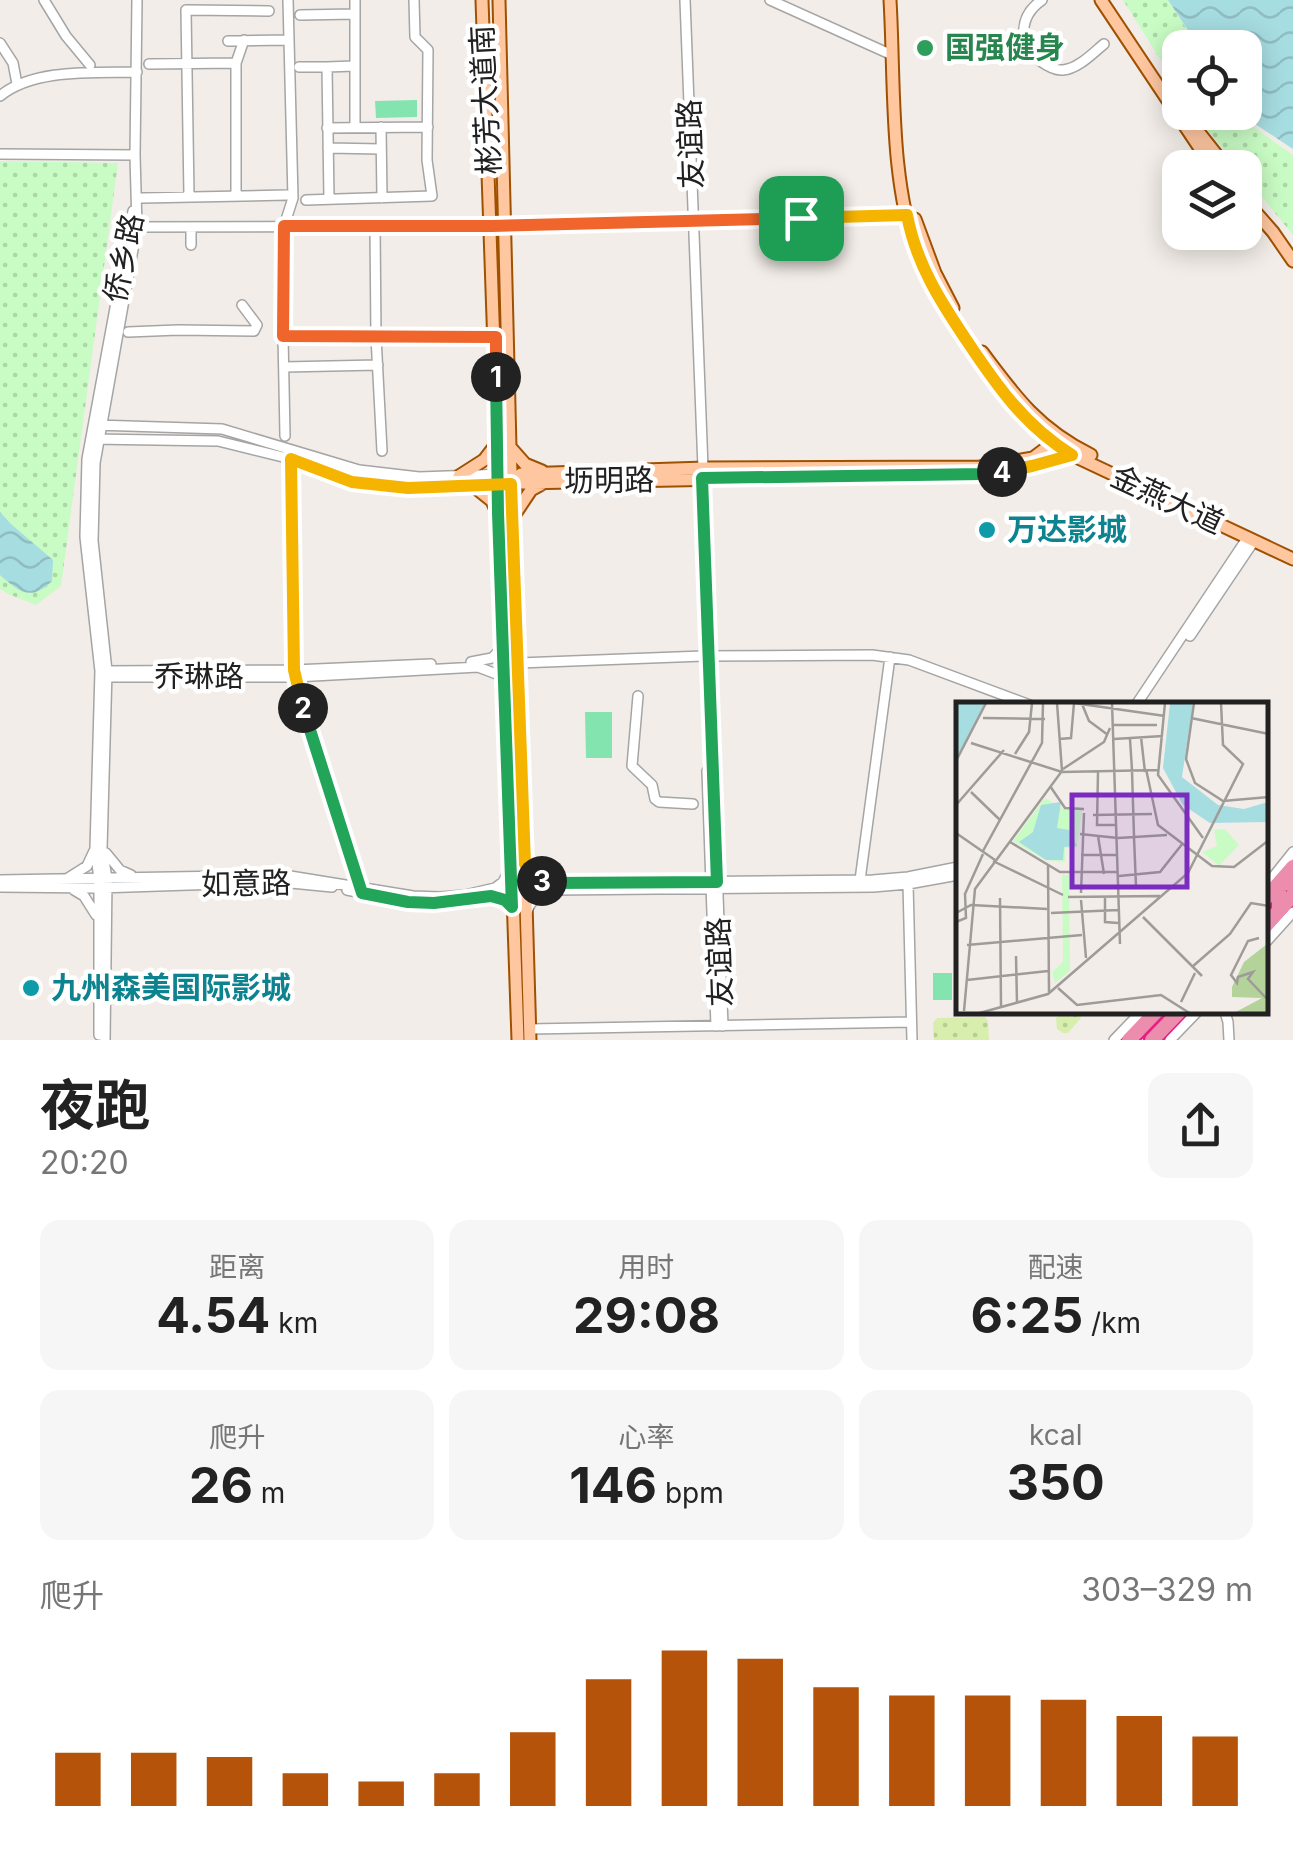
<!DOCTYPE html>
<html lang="zh">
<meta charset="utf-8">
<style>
:root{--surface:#fff;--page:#f6f6f6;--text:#222;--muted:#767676;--accent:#b45309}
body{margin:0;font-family:Inter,"Noto Sans SC",sans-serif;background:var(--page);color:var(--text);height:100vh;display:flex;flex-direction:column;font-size:38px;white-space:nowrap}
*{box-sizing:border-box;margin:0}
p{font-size:32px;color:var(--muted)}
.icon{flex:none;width:55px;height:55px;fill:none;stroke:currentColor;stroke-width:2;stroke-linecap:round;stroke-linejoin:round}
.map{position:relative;height:1040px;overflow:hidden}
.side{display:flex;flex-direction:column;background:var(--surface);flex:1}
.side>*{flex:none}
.fabs{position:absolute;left:1162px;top:30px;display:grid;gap:20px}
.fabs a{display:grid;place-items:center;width:100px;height:100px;border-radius:20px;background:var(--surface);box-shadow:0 5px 25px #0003;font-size:50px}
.pin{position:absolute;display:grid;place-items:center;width:85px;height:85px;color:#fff;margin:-42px;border-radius:20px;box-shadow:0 5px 15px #0006}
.km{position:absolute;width:50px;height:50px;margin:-25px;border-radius:50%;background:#222;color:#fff;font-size:28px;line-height:50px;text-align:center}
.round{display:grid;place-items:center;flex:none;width:105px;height:105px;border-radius:20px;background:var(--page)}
.overview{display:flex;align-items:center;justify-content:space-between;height:170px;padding:0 40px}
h1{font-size:55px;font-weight:700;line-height:75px}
.metrics{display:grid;grid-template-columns:repeat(3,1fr);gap:15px;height:170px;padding:10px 40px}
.metrics div{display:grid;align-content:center;border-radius:20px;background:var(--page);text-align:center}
.metrics b{font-size:50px;font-weight:700}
.metrics small{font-size:28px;font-weight:400}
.metrics p{font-size:28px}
.chart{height:280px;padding:20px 40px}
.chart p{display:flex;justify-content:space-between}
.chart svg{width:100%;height:180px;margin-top:10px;stroke:var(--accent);stroke-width:6}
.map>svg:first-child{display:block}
</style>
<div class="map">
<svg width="1293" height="1040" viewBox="0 0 1293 1040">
<defs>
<pattern id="grass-dots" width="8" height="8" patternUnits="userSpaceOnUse" patternTransform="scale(2.5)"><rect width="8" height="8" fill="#d7eeac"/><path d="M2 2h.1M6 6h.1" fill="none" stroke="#b8cc94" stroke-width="1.8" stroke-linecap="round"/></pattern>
<pattern id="park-dots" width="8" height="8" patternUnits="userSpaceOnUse" patternTransform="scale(2.5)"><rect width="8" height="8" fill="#c9fcc4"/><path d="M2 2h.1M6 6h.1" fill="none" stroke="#acd8a8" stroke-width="1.8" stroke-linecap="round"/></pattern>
<pattern id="water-waves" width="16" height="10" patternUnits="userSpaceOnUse" patternTransform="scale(2.5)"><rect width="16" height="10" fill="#a6dde1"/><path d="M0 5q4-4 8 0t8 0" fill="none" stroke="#8fbdc1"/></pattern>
</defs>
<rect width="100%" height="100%" fill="#f2ede8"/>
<!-- grass -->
<path fill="url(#grass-dots)" d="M1080,1012L1081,1018L1068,1033H1063L1057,1029L1056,1018L1062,1013Z
M985,1017L988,1021L989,1040H934L933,1023L937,1018Z"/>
<!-- park -->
<path fill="url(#park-dots)" d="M1123,0H1168L1198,47L1180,48V91Z
M1194,113H1240L1245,121L1293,155V235L1245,176V168L1238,167Z
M0,161L118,163L61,586L36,605L8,594L0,589Z"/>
<!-- pitch -->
<path fill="#83e4af" d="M417,100V117L376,118L375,101Z
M585,712H612V758H586Z
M933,973H952V1000H933Z"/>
<!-- water -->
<path fill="url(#water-waves)" d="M1168,0H1293V149L1246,118L1243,113L1245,112V48L1199,47Z
M0,512L11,524L53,560L52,581C31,602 19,592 0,575Z"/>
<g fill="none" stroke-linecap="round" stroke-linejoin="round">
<defs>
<path id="minor" d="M44,0L66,36L90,65
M288,0L293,198L284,226L283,336L496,337
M685,0L703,468
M770,0L892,55
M1042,0C1019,16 1017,44 1040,61C1047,66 1055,71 1063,70C1078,69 1093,53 1104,44
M300,15L355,14
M228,41L289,40
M0,43L13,63L17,84
M236,63V193
M149,64L236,63L244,40
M299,67H327
M0,96C34,68 95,73 137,72
M355,127V0
M381,127L382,198
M327,128L428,127
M328,148L381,149
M0,154L135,155
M189,196L186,10L269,11
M142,198L287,195
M329,199L327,67L354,66
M306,200L432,196L427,160L428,50L415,37L414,0
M375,226L376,337L382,451
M131,227L506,226L907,215
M191,245V229
M128,332L178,330L254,331L257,325L242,305
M283,336L285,436
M284,367L378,365
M96,425L222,429L359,470L419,477L504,474
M93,439L218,441L291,459L352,482L407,488L501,484
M291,459L295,677L361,891
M702,478L723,1026
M1190,636L1254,541
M471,662L492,658L503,647
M519,663L703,656L872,655L909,660L1030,705
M101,671L294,670L431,664
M103,677H295L478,667L499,675L504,682
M638,696L632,766L652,785L655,799L659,802L693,804
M1136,705L1248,537
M707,771L716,1026
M106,853L120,870L131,875
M526,867L533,876L550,883L873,880L908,877L958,867
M68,878L87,866L94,851
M0,880L284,875L413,896L440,897L465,895L495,888L503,882L510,869
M860,880L890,657
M908,884L912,1040
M1266,886L1293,852
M0,887L99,888L281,882L332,887
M74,890L84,896L96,915
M347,890L408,902H445
M481,898C494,896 502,897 512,907
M527,912C531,899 539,894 552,890L873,887L908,884L958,875
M1266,942L1293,912
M1225,1012L1228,1022L1229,1040
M530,1029L911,1022
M99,1035V879L95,849L100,671L85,537L87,459L133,211
M105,1040L107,879L102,848L107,671L93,541L95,463L137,227L135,155L137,0
M1114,1040L1141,1012
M1170,1040L1197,1012"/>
<path id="major" d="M482,0C497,347 503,693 518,1040
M499,0L510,447L519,663L530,1040
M890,0C895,85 889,177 918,258C931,292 953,321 973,351C1000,392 1029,428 1072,455L1293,559
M1101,0L1201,150L1217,168
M1189,120L1227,168
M1245,200L1273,232L1293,261
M915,219L935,273L953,308
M982,352C1016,398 1039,429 1091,455
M510,447L525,464L542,471
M521,474L705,468L980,467L1033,458L1053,443
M459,476L484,460L497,443
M521,483L983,474L1032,467L1072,455
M472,485L492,501L496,510
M513,517L531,490L542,484"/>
<path id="highway" d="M1266,898L1293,867
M1279,910V884L1293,883
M1266,925L1293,895
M1129,1040L1156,1012
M1152,1040L1179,1012"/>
</defs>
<!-- minor casing -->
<use href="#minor" stroke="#a5a5a5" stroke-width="12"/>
<!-- major casing -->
<use href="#major" stroke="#9f5100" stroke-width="15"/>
<!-- highway casing -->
<use href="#highway" stroke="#e52082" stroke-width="18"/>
<!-- minor -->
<use href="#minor" stroke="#fff" stroke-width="9"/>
<!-- major -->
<use href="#major" stroke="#ffc7a0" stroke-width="11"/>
<!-- highway -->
<use href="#highway" stroke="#ec8dad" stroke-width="14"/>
</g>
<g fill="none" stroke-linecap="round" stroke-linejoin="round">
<defs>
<path id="split-1" d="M496,377V337L283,336L284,226H492L801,218"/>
<path id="split-2" d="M303,708L362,893L408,902L434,903L491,896L505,900L512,907L498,513L496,377"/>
<path id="split-3" d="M303,708L294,670L291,459L352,482L408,488L511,484L525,864L533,876L542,881"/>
<path id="split-4" d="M542,881L550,883L717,882L702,478L983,474L1002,472"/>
<path id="split-5" d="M801,218L907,215C916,263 940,301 967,341C997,386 1025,426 1072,455L1032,466L1002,472"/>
</defs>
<!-- split-1 casing -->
<use href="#split-1" stroke="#fff" stroke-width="20"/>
<!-- split-2 casing -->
<use href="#split-2" stroke="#fff" stroke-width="20"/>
<!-- split-3 casing -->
<use href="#split-3" stroke="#fff" stroke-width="20"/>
<!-- split-4 casing -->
<use href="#split-4" stroke="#fff" stroke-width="20"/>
<!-- split-5 casing -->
<use href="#split-5" stroke="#fff" stroke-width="20"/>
<!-- split-1 -->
<use href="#split-1" stroke="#f0652b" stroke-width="12"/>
<!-- split-2 -->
<use href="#split-2" stroke="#22a559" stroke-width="12"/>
<!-- split-3 -->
<use href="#split-3" stroke="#f5b400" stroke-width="12"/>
<!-- split-4 -->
<use href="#split-4" stroke="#22a559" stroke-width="12"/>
<!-- split-5 -->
<use href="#split-5" stroke="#f5b400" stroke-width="12"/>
</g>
<!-- markers -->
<circle fill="#2e9e5b" stroke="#fff" stroke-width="4" cx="925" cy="48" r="10"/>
<g fill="#0f9aa8" stroke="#fff" stroke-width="4">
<circle cx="987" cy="530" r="10"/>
<circle cx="31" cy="988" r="10"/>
</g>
<g text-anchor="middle" stroke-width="9" stroke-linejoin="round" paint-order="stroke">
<!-- leisure labels -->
<g font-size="30" font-weight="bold" fill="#27864d" stroke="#fff" text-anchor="start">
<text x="945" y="58">国强健身</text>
</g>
<!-- street labels -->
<g font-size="30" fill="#212121" stroke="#fff">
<text transform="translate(486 100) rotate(-93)" y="10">彬芳大道南</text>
<text transform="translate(691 144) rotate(-92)" y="10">友谊路</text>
<text transform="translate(124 258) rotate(-78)" y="10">侨乡路</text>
<text transform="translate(609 481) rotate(-1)" y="10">坜明路</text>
<text transform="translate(1167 500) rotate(25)" y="10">金燕大道</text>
<text x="199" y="687">乔琳路</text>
<text transform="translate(246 884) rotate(-1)" y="10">如意路</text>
<text transform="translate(720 962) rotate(-92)" y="10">友谊路</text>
</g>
<!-- culture labels -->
<g font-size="30" font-weight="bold" fill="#0d838f" stroke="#fff" text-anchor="start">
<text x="1007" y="540">万达影城</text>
<text x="51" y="998">九州森美国际影城</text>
</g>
</g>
<!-- overview -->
<g transform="translate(956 702)">
<rect width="312" height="312" fill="#f2ede8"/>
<path d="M311,242L312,312H276L306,296L276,295V285L288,260Z" fill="#b4d39b"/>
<path d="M89,96L108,107H126L121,145L109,146V160L89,158L57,139ZM269,127L283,143L263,164L246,150L261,144L258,128ZM106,173H113L114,269L99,281L96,270L107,260Z" fill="#c9fcc4"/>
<path d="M0,1H29L0,58ZM214,1H237L226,75L262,103L288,107L312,100V120L254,121L227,103L207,66ZM105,100L101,126L113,128L121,144L108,145L107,158H90L63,140L77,130L85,103Z" fill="#a6dde1"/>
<path fill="none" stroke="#9e9b98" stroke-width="2.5" d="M118,1L209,14M156,1L164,242M209,1L202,73L247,136M238,1L230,57L239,81L267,99L313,95M126,2L133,19L152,33M27,16L89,17M235,16L313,32M158,23H201M185,35L189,70M103,37L115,36L118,1M158,37L207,34M174,37L176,68M15,41L106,70L202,68M59,52L73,30L76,1M0,59L30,1M107,67L148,40L154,26M190,67L202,123L256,164L278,165L313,138M176,69L178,134M142,70L141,123H160M94,84L109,106L128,107M15,90L44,118M0,103L48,48M137,113L196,112M0,131L39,158M124,132L162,136M142,134L148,172M178,135L180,184M162,136L211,133M54,140L104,170H161M27,149L86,41L87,1M125,153H161M37,159L107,193M92,162L93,291M163,174L204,170L227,141M125,191L128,111M112,195L204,194M149,195V220L162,221M44,196L45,304M125,198L130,256M0,211L15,203L91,207M95,211L162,208M187,215L246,274M0,220L10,216L9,192L27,152M303,236L292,239L275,273L281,281L282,275L297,270L292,277L313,299M11,243L126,233M60,254L61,301M236,265L274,232L295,201L313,204M11,278L92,269M102,286L121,303L205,293L235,312M225,300L239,271M8,309L19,187L106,69L101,1M20,312L92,292L232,171L287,62L267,43L265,1"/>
<path fill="#7b2cbf" fill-opacity="0.15" stroke="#7b2cbf" stroke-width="5" d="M116,93H231V185H116Z"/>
<rect width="312" height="312" fill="none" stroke="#212121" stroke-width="5"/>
</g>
</svg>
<div class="fabs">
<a><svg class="icon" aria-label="locate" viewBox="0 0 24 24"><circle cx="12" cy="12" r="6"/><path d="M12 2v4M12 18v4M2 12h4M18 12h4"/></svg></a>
<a><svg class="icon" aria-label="layers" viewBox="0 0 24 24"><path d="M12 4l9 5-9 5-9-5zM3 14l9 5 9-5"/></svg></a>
</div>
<div class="pin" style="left:801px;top:218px;background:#1e9e55"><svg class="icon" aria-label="arrive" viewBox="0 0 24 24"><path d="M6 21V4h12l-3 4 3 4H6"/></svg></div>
<b class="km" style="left:496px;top:377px">1</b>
<b class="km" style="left:303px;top:708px">2</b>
<b class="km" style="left:542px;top:881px">3</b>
<b class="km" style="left:1002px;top:472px">4</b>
</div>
<section class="side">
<div class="overview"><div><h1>夜跑</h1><p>20:20</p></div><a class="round"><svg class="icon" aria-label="share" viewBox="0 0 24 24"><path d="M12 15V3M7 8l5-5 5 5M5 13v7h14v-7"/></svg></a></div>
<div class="metrics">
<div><p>距离</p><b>4.54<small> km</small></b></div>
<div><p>用时</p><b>29:08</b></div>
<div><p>配速</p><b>6:25<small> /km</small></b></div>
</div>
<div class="metrics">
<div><p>爬升</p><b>26<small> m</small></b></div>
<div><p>心率</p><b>146<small> bpm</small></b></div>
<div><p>kcal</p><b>350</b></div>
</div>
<div class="chart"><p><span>爬升</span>303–329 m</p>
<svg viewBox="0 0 160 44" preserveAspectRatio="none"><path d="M5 44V31M15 44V31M25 44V32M35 44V36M45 44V38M55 44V36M65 44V26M75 44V13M85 44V6M95 44V8M105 44V15M115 44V17M125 44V17M135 44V18M145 44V22M155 44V27"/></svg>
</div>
</section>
